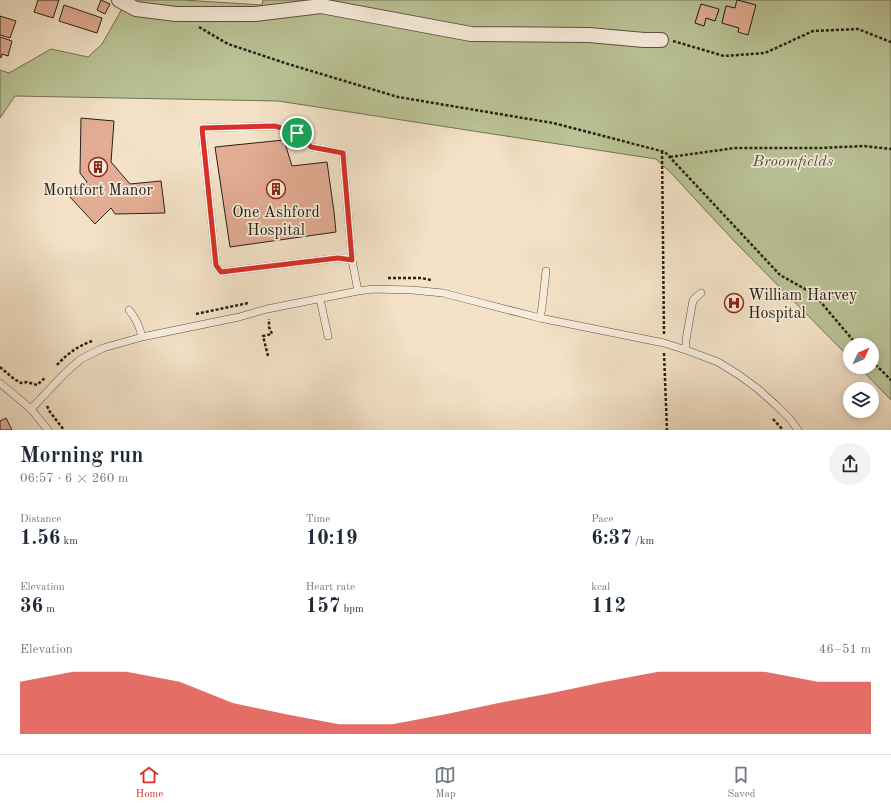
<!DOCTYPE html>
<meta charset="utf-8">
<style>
:root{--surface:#fff;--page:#f2f2f3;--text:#1f2937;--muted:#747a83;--line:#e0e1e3;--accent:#d93025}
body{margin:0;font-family:"Old Standard TT",serif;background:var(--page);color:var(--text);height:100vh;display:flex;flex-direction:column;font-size:15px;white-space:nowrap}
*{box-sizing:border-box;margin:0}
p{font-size:13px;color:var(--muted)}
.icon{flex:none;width:22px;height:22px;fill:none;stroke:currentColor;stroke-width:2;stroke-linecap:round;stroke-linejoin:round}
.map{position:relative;height:430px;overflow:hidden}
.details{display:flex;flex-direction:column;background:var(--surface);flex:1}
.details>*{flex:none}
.needle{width:26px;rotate:46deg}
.buttons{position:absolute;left:843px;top:338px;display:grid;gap:8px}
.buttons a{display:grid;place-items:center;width:36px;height:36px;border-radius:50%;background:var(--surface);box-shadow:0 2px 10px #0003;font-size:20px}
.pin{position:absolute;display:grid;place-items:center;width:34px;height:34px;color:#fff;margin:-17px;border:2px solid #fff;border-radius:50%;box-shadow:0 1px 4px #0007}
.round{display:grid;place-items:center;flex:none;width:42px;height:42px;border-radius:21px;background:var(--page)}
.summary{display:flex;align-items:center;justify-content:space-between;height:68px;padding:0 20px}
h1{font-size:22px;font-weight:700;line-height:30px}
.stats{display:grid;grid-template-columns:repeat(3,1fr);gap:6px;height:68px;padding:4px 20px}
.stats div{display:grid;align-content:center}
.stats b{font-size:20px;font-weight:700}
.stats small{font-size:11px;font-weight:400}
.stats p{font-size:11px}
.chart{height:112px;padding:8px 20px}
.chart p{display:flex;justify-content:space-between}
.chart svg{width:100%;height:72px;margin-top:4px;fill:var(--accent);opacity:.7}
.tab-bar{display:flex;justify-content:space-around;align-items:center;height:56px;border-top:1px solid var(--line);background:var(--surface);font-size:11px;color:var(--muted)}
.tab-bar a{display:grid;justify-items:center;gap:2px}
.tab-bar .current{color:var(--accent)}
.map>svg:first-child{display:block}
</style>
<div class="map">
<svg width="891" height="430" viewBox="0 0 891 430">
<rect width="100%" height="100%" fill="#f3e2c7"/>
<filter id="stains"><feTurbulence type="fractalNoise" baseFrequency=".005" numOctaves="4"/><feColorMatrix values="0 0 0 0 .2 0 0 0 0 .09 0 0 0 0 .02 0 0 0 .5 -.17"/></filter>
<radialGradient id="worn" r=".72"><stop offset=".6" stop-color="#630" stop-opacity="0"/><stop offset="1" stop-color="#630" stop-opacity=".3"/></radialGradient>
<!-- green -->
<path fill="#bac396" stroke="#727256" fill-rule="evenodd" d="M127,0H183L262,5L263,0H737L735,8L726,6L722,23L739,28L738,32L756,5L738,0H891V400L859,367H872V345H850V358L735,242L671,173L656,159L278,101L15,96L0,118V70L9,73L51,49L88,57L102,44ZM701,4L719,10L715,21L706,18L704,26L695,23Z"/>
<!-- building -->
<path fill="#e3ad95" stroke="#292017" d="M38,0H59L53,18L34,12Z
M101,0L110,4L105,14L97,10Z
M737,0L756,5L748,35L738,32L739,28L722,23L726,6L735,8Z
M701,4L719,9L715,21L706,18L704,26L695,23Z
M64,5L102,18L97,33L59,21Z
M0,16L16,21L10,38L0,35Z
M0,37L12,41L8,56L2,54L1,58L0,57Z
M81,118L114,121L111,162L130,184L161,181L165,213L115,214L111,208L95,224L70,197L87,182L80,173Z
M284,140L292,166L327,162L334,212L336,232L230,247L215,147Z
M6,418L12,430H0V421Z"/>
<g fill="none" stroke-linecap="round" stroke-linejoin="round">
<defs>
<path id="service" d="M352,260L338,258L221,272L216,265L202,128L275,126L297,133L311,147L343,153L352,260L358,291
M320,299L328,336
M129,310C135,317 140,328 142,337
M540,318L542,307L546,271
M686,350V340L693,300L701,293
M0,383L31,409L48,430
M31,409L65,373L81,359L103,348L142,337L239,317L267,309L358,291L373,289L412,290L443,293L540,318L664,343L686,350L718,362L739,375L758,389L777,406L790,419L798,430"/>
<path id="minor" d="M119,0L136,9L176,14H255L321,6L471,34L589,35L644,40H661"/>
</defs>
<!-- service casing -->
<use href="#service" stroke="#5c5043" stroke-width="8"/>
<!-- minor casing -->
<use href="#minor" stroke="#5c5043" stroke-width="16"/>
<!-- path -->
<path stroke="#292017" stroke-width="2.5" stroke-dasharray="3 2" stroke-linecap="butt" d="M199,27L228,44L288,64L398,97L553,123L665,152L780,275L814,294L857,345
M673,41L724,56L765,53L813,31L858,29L891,42
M662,151L664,334
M670,157L735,148H820L864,146L891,149
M388,278H421L431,280
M196,314L248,303
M664,353L667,430
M268,356L263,336L272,334L269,327V319
M872,361L891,380
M57,365C67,354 78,346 92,341
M0,367L14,379L21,383L27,382L37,385L46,377
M47,406L50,412L64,430
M773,419L783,430"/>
<!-- service -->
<use href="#service" stroke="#f7ecdb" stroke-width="7"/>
<!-- minor -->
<use href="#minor" stroke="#f7ecdb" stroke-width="14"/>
</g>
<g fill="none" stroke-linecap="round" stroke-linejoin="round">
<defs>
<path id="route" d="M275,126L297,133L311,147L343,153L352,260L338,258L221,272L216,265L202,128Z"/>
</defs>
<!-- route casing -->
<use href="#route" stroke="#fff" stroke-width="8"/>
<!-- route -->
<use href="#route" stroke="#d93025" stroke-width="5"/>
</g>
<!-- icons -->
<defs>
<symbol id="building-ring" viewBox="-11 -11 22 22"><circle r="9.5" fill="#f7ecdb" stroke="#8f2418" stroke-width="1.5"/><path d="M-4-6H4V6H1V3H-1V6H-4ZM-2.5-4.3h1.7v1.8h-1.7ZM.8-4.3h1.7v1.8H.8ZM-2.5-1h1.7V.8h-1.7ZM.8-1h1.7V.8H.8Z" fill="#8f2418"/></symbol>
<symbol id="hospital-ring" viewBox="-11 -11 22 22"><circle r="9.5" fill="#f7ecdb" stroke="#8f2418" stroke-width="1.5"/><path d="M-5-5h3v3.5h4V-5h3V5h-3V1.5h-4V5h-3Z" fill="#8f2418"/></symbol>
</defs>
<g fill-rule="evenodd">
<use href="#building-ring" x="87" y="156" width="22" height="22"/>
<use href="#building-ring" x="265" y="178" width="22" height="22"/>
<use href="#hospital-ring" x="723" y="292" width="22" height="22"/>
</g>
<g text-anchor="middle" stroke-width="3.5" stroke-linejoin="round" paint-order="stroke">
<!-- park labels -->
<g font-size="16" font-style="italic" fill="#54513d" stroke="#f7ecdb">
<text x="793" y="166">Broomfields</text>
</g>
<!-- poi labels -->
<g font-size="16" fill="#292017" stroke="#f7ecdb">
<text x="98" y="195">Montfort Manor</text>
<text x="276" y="217">One Ashford<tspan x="276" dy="18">Hospital</tspan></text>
<text x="748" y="300" text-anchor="start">William Harvey<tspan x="748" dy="18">Hospital</tspan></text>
</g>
</g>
<rect width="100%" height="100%" filter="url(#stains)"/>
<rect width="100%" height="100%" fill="url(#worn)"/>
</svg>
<div class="buttons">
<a><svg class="needle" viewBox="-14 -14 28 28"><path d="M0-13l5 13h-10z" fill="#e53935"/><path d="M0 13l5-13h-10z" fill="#747a83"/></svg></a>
<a><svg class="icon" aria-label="layers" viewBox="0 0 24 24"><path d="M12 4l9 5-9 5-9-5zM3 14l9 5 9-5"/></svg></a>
</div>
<div class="pin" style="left:297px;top:133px;background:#1e9e55"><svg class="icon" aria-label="arrive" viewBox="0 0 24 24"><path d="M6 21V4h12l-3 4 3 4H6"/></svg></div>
</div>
<section class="details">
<div class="summary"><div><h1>Morning run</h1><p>06:57 · 6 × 260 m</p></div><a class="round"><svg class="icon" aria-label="share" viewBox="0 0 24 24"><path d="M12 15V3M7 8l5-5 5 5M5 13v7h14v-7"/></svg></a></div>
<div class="stats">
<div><p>Distance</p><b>1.56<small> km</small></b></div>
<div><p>Time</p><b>10:19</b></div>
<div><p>Pace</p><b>6:37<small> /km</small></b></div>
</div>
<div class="stats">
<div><p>Elevation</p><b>36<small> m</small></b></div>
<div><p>Heart rate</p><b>157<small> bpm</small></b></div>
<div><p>kcal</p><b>112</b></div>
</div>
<div class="chart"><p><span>Elevation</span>46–51 m</p>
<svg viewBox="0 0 160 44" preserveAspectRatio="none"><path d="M0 44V12L10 6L20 6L30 12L40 25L50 32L60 38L70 38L80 32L90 25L100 19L110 12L120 6L130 6L140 6L150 12L160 12V44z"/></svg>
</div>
</section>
<nav class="tab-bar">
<a class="current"><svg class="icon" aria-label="home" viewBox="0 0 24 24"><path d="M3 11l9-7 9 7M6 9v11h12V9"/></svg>Home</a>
<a><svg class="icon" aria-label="map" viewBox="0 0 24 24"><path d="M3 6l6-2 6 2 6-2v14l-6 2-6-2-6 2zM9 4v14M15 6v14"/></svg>Map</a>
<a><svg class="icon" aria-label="saved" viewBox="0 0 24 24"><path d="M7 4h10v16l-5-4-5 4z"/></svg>Saved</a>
</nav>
